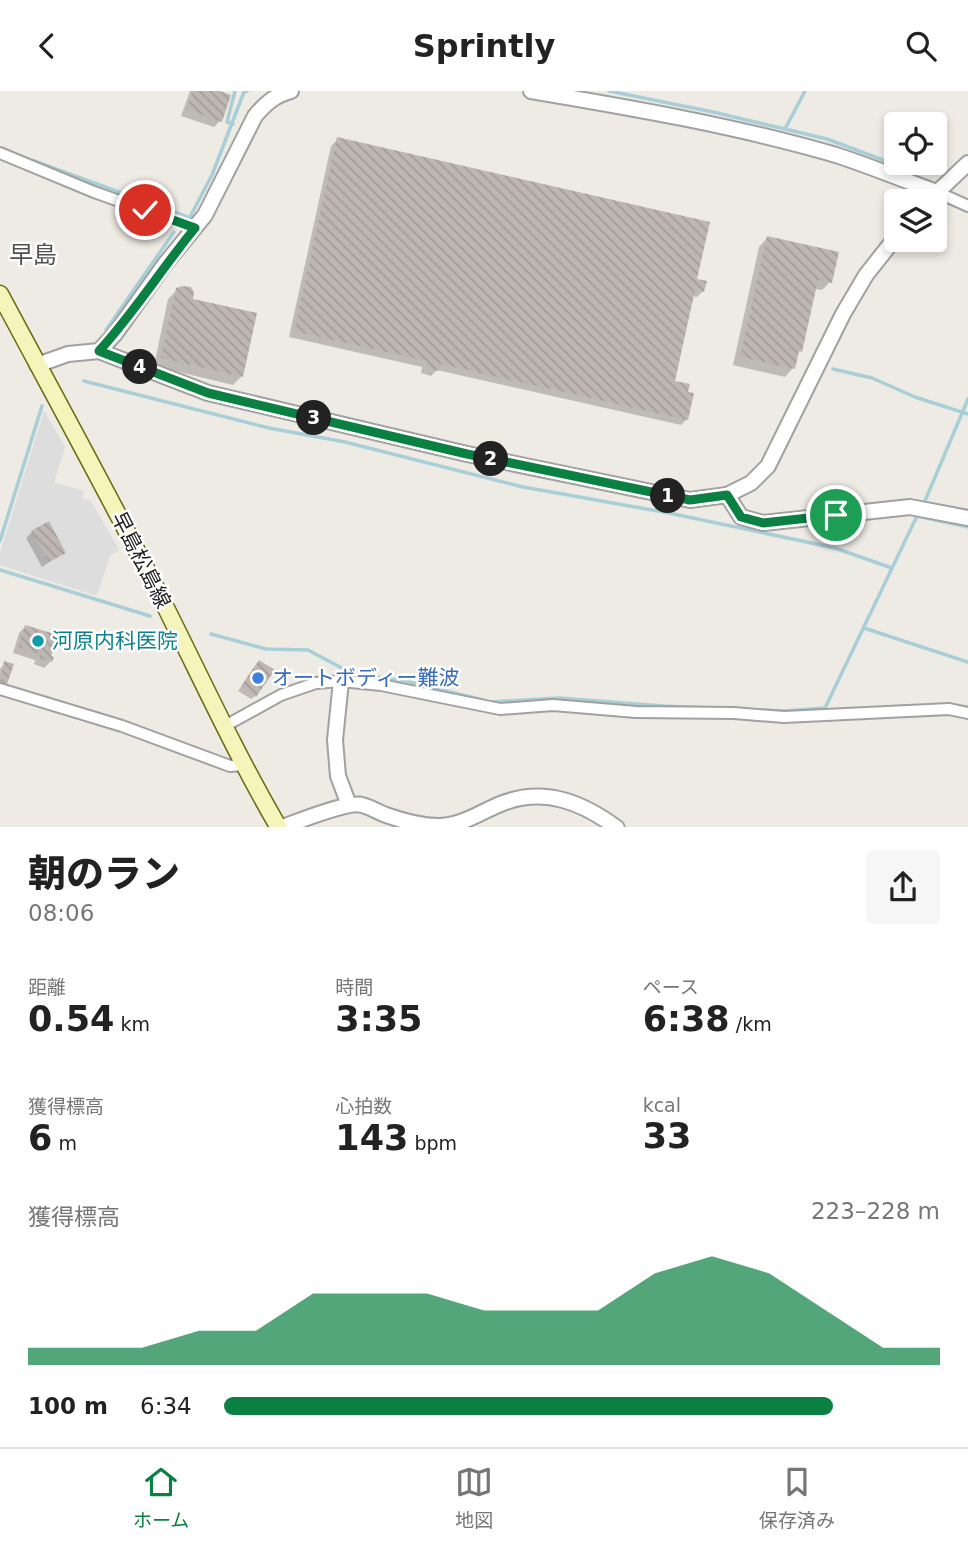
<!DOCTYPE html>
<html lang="ja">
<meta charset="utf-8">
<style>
:root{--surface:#fff;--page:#f6f6f6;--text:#222;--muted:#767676;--line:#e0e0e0;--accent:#0b8043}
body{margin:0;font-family:"DejaVu Sans","Noto Sans JP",sans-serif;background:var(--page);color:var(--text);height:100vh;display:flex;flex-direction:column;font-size:26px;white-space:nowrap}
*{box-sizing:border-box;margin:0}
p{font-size:23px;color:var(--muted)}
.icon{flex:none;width:38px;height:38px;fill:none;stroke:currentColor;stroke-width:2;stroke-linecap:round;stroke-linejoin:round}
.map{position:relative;height:736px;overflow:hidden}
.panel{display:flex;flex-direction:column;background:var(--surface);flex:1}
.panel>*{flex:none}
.controls{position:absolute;left:884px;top:21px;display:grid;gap:14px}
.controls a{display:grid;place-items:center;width:63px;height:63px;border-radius:7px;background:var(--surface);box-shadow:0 4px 10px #0003;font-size:35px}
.pin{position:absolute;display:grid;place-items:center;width:60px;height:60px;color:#fff;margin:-30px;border:4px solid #fff;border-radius:50%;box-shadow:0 2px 7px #0007}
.km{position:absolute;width:35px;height:35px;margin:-18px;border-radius:50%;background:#222;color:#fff;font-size:19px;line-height:35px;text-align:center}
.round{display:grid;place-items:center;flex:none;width:74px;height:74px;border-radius:7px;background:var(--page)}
.head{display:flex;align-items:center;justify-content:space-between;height:119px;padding:0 28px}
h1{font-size:38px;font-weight:800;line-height:52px}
.metrics{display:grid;grid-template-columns:repeat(3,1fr);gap:10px;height:119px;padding:7px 28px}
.metrics div{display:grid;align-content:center}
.metrics b{font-size:35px;font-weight:800}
.metrics small{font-size:19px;font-weight:400}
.metrics p{font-size:19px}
.chart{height:196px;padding:14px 28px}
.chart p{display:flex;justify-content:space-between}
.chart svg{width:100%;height:126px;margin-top:7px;fill:var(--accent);opacity:.7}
ul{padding:0 28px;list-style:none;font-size:23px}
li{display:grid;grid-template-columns:112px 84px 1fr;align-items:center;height:52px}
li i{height:18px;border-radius:9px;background:var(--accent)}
header{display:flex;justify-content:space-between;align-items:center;height:91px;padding:0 28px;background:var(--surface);font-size:32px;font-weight:800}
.dock{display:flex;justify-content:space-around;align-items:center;height:98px;border-top:2px solid var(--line);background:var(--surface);font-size:19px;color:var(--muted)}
.dock a{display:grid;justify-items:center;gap:4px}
.dock .selected{color:var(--accent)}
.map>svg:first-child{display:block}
</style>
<header><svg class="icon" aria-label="back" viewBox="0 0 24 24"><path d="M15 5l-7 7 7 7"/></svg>Sprintly<svg class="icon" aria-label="search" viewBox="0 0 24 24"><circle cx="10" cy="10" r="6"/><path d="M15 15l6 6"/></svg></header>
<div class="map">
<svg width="968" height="737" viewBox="0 0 968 737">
<defs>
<pattern id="building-back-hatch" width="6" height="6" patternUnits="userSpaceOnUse" patternTransform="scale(1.75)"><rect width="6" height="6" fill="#beb6b1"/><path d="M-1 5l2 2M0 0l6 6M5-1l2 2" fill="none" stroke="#a39c98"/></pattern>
</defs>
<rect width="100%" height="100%" fill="#eeeae4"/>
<!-- parking -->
<path fill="#ddd" d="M44,320L65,356L54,391L84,400L82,407L91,410L119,459L110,465L97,505L0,474V462Z"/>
<!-- shadow -->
<path fill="#0003" d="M190,0H215L220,30L214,36L181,25Z
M338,48L695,189L703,200L697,206L692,205L673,291L686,302L687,328L681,334L437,279L431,285L421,282L422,276L289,246L331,55Z
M767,147L830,191L822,199L814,198L800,260L796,264L793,277L785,286L733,274L759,156Z
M177,199L191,209L241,286L233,294L154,275L168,208Z
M32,441L64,461L42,476L26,447Z
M25,536L51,570L44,577L34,573L35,569L13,562L19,542Z
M5,572L6,592L2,596H0V578Z
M256,575L255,605L251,608L238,600Z"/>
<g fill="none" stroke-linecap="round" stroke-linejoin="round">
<!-- stream -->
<path stroke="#a8cfd8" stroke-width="3.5" d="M609,0L713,21L827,48L915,81
M233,33L227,31L235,0
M785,38L805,0
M34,70L190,127
M189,128L212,84L244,1L247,0
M106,239L174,141
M833,278L872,287L915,306L968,323
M84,290L269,337L345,351L523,396L669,422L835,457L892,477
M925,410L968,308
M917,425L968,436
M0,450L42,315
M0,479L150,525
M864,537L968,571
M211,543L266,558L308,559L353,583L406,590L483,609
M490,611L559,607L663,615L784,620L825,617L918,423"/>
</g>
<!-- building -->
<path fill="url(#building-back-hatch)" d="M193,0H220L231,4L222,31L186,18Z
M337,46L710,131L697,188L707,190L704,201L695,199L675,290L690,293L688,301L694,302L688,329L441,273L439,280L426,277L427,270L294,240Z
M767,145L839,161L832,192L818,189L802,261L799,260L795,278L740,266Z
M182,195L191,196L194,201L193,208L257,222L243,286L161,267L176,197Z
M49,430L66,462L49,471L31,440Z
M25,534L58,544L51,565L54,566L52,571L39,567L40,563L18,556Z
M259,569L275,579L256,606L241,595Z
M4,570L14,573L7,593L0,591Z"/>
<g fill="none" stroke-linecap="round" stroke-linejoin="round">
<defs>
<path id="minor" d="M0,62L94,101L195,137
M937,101L968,115
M0,598L122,635L230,675L243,674
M225,635L281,604L316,592L341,590L381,594L500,618L553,614L636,621L734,622L784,626L949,618L968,622"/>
<path id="tertiary" d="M531,0C633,17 736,35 836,64C870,75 903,89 937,101
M928,110L968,72
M99,260L115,243L165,173L205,124L255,25C265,13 275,4 291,0
M37,274L68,263L99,260L208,302L467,363L690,409L727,404L741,426L763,432L910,416L968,427
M727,404L751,392L768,375L843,223L866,184L896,146
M341,590L335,649L338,685L349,714
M280,737C296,731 349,710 362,714C370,716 378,721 386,724C403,730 420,735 438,735C462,735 482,720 503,712C546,696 583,712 617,737"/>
<path id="secondary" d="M0,203C46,289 93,375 138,462C186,553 227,648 279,737"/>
</defs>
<!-- minor casing -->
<use href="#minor" stroke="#a1a1a1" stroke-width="14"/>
<!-- tertiary casing -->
<use href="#tertiary" stroke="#a1a1a1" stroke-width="18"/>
<!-- secondary casing -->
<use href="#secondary" stroke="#656b0d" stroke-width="19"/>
<!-- minor -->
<use href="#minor" stroke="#fff" stroke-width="10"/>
<!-- tertiary -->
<use href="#tertiary" stroke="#fff" stroke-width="14"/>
<!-- secondary -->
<use href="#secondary" stroke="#f4f4bb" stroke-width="16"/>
</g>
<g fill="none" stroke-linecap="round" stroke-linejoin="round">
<defs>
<path id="route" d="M145,119L195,137C162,177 134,222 99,260L208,302L467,363L690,409L727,404L741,426L763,432L836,424"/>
</defs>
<!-- route casing -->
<use href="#route" stroke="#fff" stroke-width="14"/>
<!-- route -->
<use href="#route" stroke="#0b8043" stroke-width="9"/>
</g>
<!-- markers -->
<circle fill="#0f9aa8" stroke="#fff" stroke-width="2.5" cx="38" cy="550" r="7"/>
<circle fill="#3f7fe0" stroke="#fff" stroke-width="2.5" cx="258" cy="587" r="7"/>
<g text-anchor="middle" stroke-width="5" stroke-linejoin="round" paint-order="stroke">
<!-- street labels -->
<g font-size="21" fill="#1d1d1d" stroke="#fff">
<text transform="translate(141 469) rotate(63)" y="7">早島松島線</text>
</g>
<!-- culture labels -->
<g font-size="21" fill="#0d838f" stroke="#fff" text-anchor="start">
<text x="52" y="557">河原内科医院</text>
</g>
<!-- shop labels -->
<g font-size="21" fill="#366cbe" stroke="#fff" text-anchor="start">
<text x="272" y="594">オートボディー難波</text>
</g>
<!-- quarter labels -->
<g font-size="24" fill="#505050" stroke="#fff">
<text x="33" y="172">早島</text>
</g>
</g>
</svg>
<div class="controls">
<a><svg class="icon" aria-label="locate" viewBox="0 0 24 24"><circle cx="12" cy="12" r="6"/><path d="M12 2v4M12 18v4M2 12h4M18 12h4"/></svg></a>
<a><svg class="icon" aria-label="layers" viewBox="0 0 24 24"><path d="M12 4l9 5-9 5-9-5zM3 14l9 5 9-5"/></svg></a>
</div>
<div class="pin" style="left:836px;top:424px;background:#1e9e55"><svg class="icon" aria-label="arrive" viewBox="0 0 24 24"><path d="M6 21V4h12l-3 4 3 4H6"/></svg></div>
<div class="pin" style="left:145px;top:119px;background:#d93025"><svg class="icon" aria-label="check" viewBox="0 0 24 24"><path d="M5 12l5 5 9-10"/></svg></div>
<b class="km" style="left:668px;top:405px">1</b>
<b class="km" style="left:491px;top:368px">2</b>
<b class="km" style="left:314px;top:327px">3</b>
<b class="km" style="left:140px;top:276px">4</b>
</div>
<section class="panel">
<div class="head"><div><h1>朝のラン</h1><p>08:06</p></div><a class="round"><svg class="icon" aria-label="share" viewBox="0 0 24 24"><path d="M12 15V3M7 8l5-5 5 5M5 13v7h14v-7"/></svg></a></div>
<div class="metrics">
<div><p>距離</p><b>0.54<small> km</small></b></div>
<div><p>時間</p><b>3:35</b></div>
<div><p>ペース</p><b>6:38<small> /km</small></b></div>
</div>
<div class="metrics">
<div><p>獲得標高</p><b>6<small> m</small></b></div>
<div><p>心拍数</p><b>143<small> bpm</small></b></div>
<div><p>kcal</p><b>33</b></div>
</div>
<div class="chart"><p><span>獲得標高</span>223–228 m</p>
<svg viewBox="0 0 160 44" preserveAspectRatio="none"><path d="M0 44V38L10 38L20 38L30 32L40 32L50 19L60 19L70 19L80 25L90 25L100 25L110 12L120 6L130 12L140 25L150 38L160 38V44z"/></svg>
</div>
<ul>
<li><b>100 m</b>6:34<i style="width:85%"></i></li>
</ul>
</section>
<nav class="dock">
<a class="selected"><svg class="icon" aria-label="home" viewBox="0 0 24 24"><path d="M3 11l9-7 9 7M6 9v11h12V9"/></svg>ホーム</a>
<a><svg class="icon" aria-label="map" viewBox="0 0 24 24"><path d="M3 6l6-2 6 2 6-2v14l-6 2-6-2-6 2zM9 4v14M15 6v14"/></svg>地図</a>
<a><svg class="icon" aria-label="saved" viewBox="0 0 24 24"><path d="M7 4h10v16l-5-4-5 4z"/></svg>保存済み</a>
</nav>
